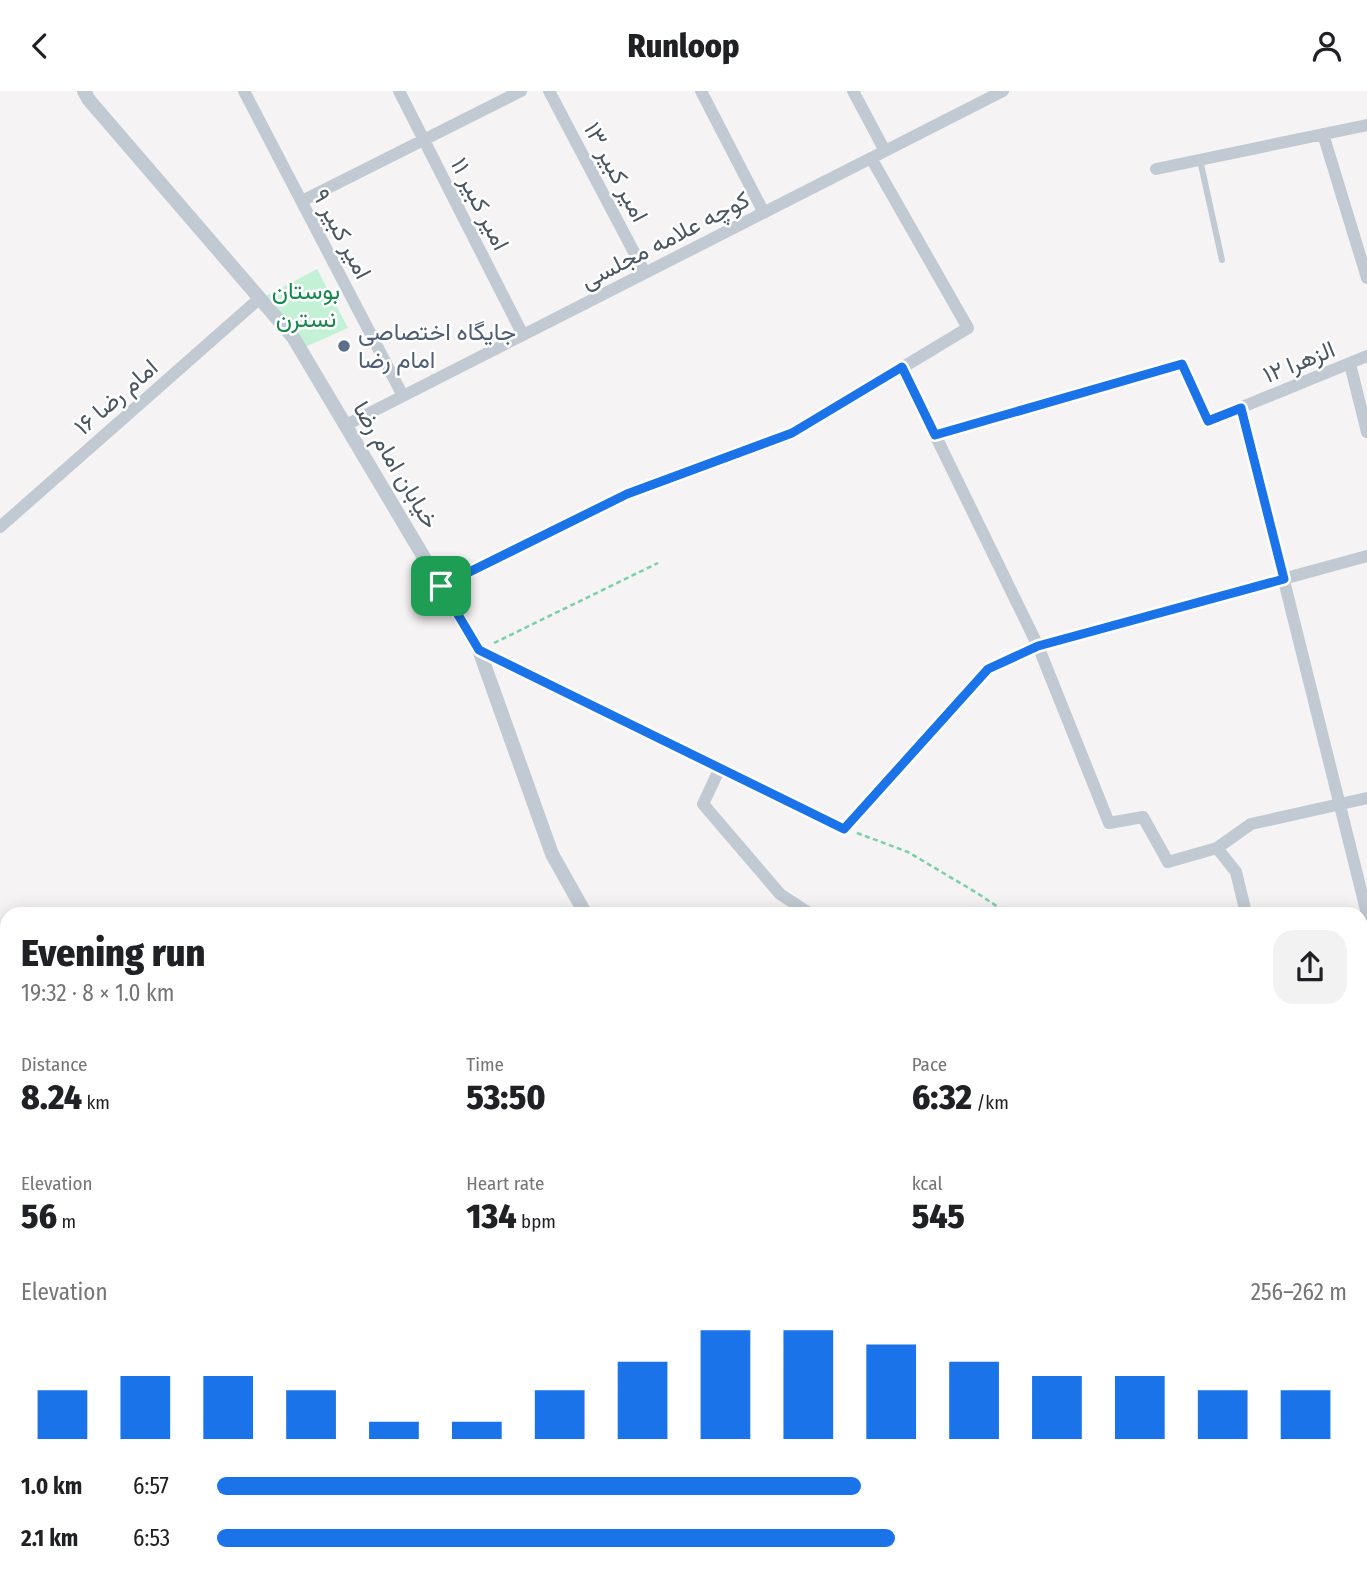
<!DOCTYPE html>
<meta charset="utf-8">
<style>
:root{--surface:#fff;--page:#f2f2f2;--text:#202124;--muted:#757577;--accent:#1a73e8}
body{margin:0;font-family:"Fira Sans Condensed",Vazirmatn,sans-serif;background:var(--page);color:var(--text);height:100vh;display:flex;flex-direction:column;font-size:26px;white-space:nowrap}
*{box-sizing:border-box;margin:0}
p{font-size:23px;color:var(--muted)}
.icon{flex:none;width:38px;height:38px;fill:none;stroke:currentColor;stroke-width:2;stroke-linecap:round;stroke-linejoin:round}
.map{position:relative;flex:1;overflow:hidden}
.panel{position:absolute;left:0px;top:816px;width:1368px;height:674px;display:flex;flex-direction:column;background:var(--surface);border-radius:21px 21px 0 0;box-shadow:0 4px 18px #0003}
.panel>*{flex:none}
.pin{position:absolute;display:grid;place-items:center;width:60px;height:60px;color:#fff;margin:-30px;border-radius:14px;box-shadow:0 4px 10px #0006}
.round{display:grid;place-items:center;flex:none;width:74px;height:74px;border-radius:21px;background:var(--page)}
.overview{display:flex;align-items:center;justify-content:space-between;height:119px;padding:0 21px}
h1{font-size:38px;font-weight:800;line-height:52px}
.metrics{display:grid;grid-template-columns:repeat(3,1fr);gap:10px;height:119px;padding:7px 21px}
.metrics div{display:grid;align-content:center}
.metrics b{font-size:35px;font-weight:800}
.metrics small{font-size:19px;font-weight:400}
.metrics p{font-size:19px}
.chart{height:196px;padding:14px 21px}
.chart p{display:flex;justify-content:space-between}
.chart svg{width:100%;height:126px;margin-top:7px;stroke:var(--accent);stroke-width:6}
ul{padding:0 21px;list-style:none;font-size:23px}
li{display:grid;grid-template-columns:112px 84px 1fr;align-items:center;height:52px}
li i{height:18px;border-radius:9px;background:var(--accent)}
header{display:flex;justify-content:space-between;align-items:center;height:91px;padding:0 21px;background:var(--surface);font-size:32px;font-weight:800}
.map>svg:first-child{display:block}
</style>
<header><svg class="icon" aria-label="back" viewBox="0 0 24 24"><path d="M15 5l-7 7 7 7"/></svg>Runloop<svg class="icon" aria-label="person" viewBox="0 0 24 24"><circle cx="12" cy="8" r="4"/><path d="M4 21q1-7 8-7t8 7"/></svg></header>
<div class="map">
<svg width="1367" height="1488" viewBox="0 0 1367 1488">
<rect width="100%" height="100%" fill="#f5f3f3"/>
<!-- green -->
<path fill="#c3f1d5" d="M317,178L348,237L305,256L266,205Z"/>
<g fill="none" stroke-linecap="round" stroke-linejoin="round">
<!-- path -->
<path stroke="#7ad0a6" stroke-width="2.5" stroke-dasharray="5 3.5" stroke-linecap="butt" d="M494,552L658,472
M857,742L908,761L977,802L1007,822"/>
<!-- service -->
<path stroke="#c1cad2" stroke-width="6" d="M1200,69L1222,169"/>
<!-- minor -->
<path stroke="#c1cad2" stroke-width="12" d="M244,0L403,305
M399,0L523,244
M549,0L645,182
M701,0L764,122
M853,0L885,60
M1323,43L1367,187
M1156,78L1367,34
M302,110L521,0
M1350,273L1367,341
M902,276L1038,555L1109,732L1143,726L1168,771L1217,757L1251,733L1367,707
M1241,317L1367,823
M346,334L1003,0
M935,344L1182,273L1208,330L1367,265
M0,436L260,207
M441,495L627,403L792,343L968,237L871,67
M479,559L844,738L988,578L1038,555L1367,465
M720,677L703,713L780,803L809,822
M1217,757L1236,781L1246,822
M1362,870L1367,869
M1362,978H1367
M0,1103L7,1104
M1362,1154L1367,1153
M0,1253L7,1247
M1362,1414L1367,1415
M275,1482L278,1488
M492,1482L496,1488
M1193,1482L1195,1488
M309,1488L319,1482
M796,1488L806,1482"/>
<!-- tertiary -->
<path stroke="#c1cad2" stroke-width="14" d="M84,0L89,9L293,246L479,559L552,763L585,822
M1007,1482L1011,1488"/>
</g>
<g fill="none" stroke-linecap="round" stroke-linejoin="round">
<defs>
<path id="route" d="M1182,273L1208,330L1241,317L1284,488L1038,555L988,578L844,738L479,559L441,495L627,403L792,342L902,276L935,344Z"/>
</defs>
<!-- route casing -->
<use href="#route" stroke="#fff" stroke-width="14"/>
<!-- route -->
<use href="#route" stroke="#1a73e8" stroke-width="9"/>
</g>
<!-- markers -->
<circle fill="#5c6f8a" stroke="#fff" stroke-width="2.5" cx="344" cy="255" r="7"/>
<g text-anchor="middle" stroke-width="5" stroke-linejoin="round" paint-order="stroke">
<!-- street labels -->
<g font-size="24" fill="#4a5661" stroke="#fff">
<text transform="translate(616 81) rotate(62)" y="8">امیر کبیر ۱۳</text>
<text transform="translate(480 113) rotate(63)" y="8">امیر کبیر ۱۱</text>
<text transform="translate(342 143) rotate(62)" y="8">امیر کبیر ۹</text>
<text transform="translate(665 149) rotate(-27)" y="8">کوچه علامه مجلسی</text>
<text transform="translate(1299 271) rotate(-22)" y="8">الزهرا ۱۲</text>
<text transform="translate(116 306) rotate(-41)" y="8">امام رضا ۱۶</text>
<text transform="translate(396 374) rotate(59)" y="8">خیابان امام رضا</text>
</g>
<!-- park labels -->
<g font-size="24" fill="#17864f" stroke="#fff">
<text x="306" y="208">بوستان<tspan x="306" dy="28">نسترن</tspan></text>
</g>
<!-- service labels -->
<g font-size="24" fill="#4e5e75" stroke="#fff" text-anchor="start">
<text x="358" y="249">جایگاه اختصاصی<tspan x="358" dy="28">امام رضا</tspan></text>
</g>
</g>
</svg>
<div class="pin" style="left:441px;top:495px;background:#1e9e55"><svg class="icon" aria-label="arrive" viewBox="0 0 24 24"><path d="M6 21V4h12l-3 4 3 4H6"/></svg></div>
<section class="panel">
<div class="overview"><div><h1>Evening run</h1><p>19:32 · 8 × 1.0 km</p></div><a class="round"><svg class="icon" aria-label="share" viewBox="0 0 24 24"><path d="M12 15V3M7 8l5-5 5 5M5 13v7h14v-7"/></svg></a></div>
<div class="metrics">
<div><p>Distance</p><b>8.24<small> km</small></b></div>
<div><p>Time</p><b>53:50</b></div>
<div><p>Pace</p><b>6:32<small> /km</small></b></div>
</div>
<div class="metrics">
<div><p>Elevation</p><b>56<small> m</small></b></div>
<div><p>Heart rate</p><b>134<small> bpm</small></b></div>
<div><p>kcal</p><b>545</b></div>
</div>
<div class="chart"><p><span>Elevation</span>256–262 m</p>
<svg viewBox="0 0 160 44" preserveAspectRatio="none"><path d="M5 44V27M15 44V22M25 44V22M35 44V27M45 44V38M55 44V38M65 44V27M75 44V17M85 44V6M95 44V6M105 44V11M115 44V17M125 44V22M135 44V22M145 44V27M155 44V27"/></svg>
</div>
<ul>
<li><b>1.0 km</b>6:57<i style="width:57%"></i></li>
<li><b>2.1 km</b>6:53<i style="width:60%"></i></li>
</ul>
</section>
</div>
